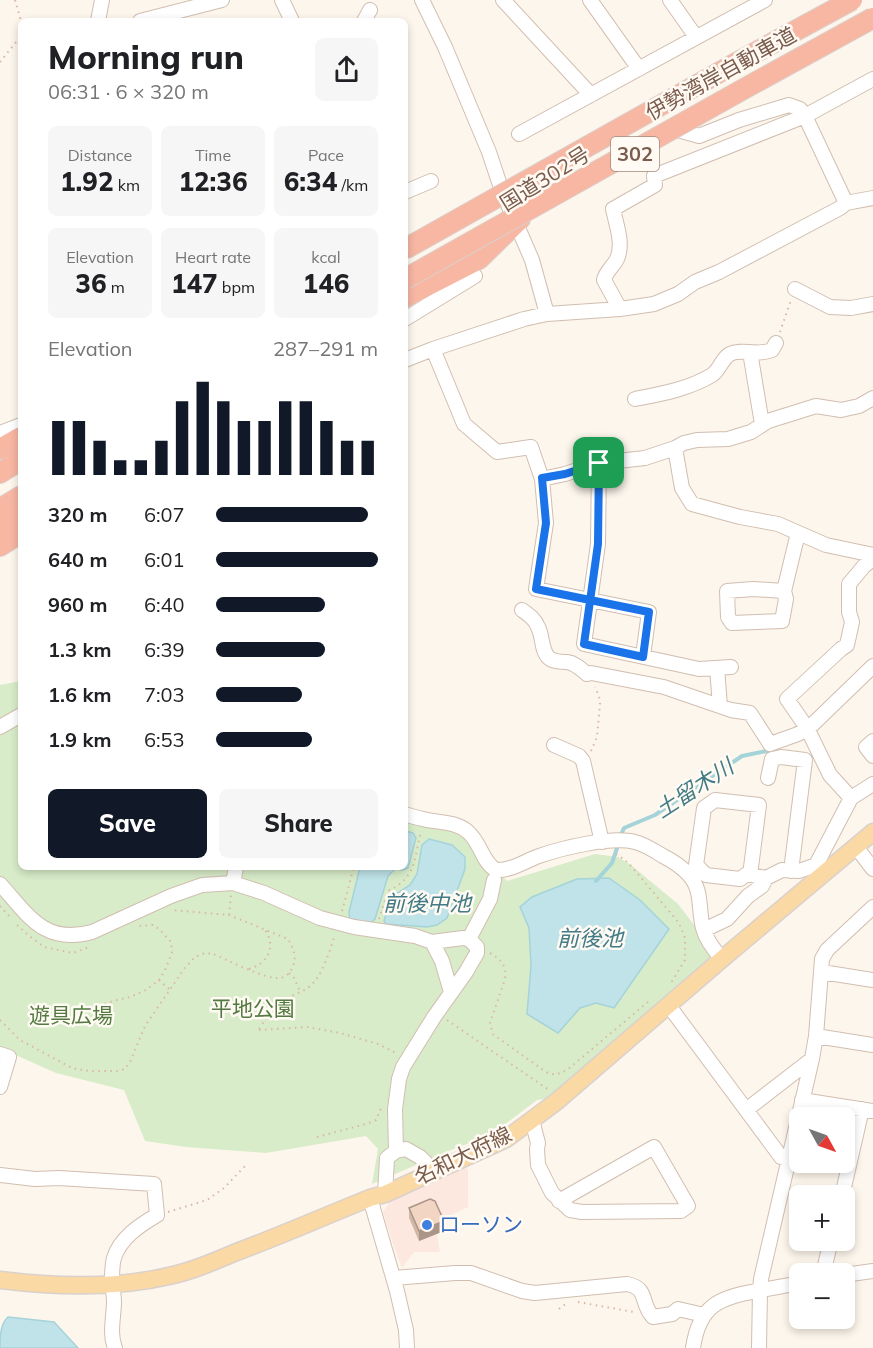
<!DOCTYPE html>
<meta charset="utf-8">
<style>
:root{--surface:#fff;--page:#f6f6f6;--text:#202124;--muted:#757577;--accent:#111827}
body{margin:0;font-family:Mulish,"Noto Sans JP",sans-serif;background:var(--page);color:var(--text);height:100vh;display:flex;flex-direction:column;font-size:22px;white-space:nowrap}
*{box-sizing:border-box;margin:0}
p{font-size:20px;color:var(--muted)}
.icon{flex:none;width:33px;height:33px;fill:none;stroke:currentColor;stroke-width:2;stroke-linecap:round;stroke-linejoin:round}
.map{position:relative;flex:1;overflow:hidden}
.drawer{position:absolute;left:18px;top:18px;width:390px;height:852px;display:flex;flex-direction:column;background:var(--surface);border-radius:9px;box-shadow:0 3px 9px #0003}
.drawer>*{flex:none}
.needle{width:39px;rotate:130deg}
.tools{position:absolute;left:789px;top:1107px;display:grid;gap:12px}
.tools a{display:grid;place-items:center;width:66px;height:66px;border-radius:9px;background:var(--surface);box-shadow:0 3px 9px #0003;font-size:30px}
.pin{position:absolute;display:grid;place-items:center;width:51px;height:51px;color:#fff;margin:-26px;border-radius:12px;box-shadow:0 3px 9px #0006}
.round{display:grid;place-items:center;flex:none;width:63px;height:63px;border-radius:9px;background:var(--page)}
.headline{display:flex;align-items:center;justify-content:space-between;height:102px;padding:0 30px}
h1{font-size:33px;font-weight:800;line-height:45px}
.metrics{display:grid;grid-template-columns:repeat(3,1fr);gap:9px;height:102px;padding:6px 30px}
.metrics div{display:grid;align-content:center;border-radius:9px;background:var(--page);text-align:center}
.metrics b{font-size:26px;font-weight:800}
.metrics small{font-size:16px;font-weight:400}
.metrics p{font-size:16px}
.chart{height:168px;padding:12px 30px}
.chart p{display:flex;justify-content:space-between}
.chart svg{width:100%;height:108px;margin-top:6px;stroke:var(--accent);stroke-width:6}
.button{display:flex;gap:12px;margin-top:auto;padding:12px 30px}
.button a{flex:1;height:69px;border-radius:9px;background:var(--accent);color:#fff;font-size:24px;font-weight:800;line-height:69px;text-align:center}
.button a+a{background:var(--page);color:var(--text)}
ul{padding:0 30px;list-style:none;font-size:20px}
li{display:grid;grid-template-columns:96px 72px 1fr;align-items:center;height:45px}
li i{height:15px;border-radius:8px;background:var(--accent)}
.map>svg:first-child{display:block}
</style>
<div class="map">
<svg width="873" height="1348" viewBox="0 0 873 1348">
<rect width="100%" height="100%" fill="#fdf6ec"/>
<!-- commercial -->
<path fill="#fde8e0" d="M463,1167L468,1169V1207L435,1223L440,1252H414L402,1268L393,1244L383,1212L392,1198Z"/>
<!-- green -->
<path fill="#d8ecc9" d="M21,681V867H405V811L456,827L507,881L595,854L618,857L631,865L678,904L718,956L552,1098L537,1100L500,1128L472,1142L446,1152L372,1184L378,1149L366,1136L266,1153L186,1147L145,1141L124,1090L56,1073L0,1048V685Z"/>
<!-- water -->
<path fill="#bfe3e8" stroke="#a5d3da" stroke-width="1.5" d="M405,831L413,833L416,838L408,868L403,870L395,869L388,876L375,919L368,925L350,921L349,912L360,867H405Z
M429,839L452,845L465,857V869L447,918L437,925L427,927L386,924L384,921L389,903L393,896L410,885L417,874L422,845Z
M609,878L640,900L669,929L614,1008L596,1003L580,1008L558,1033L527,1014L531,966L529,928L520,907L532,897L577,879Z
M8,1317L54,1322L78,1348H0C0,1338 0,1324 8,1317Z"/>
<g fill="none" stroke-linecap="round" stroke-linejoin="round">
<!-- stream -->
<path stroke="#a5d3da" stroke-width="4" d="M620,837L624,828L655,815L742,756L771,750
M596,881L612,863L618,845"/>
<defs>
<path id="minor" d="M282,0L292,21
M422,0L445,47L489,152L502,191L532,260L547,314
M503,0L591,95
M590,0L639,69
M670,0L696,37
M98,21L102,0
M140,21L222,0
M364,21L370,10
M678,130L699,136L739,120L789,105L800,109L805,116L846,203
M519,134L765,0
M405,192L431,181
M795,289L830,307L851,308L873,304
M620,309L604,280C606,271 613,267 617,259C624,244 616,224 613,209L655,185L654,176L805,116L873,79
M405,319L475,276
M433,349L464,424L497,452L531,447L542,479L546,523L536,589L649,612L643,656
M750,352L762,424
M405,360L433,349L524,319L547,314L620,309L654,304L678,294L695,282L719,272L840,208L846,203L873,198
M635,399C661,394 689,389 712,375C720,370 722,358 730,354C740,349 752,354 763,352C766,352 769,351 772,350L776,343
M0,433L21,425
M675,448L682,488L692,504L740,517L778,524L826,545L873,555
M599,463L598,544L584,644L699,669L731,667
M542,479L565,474L599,463L645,458L675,448L684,443L697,440L728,439L751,432L768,421L816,406L841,410L859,406L873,398
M784,591L753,589L727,591L728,617L732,623L782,621L786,599L784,591L798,533
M522,610C529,615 535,619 538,627C543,636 541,651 549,658C555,663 561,661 567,662C575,663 581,669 587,674L591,673L664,687L731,710L750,713L770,744L798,734L813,724L873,666
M717,668L720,706
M0,727L21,715
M873,741L866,747L873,756
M554,745L579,756L583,761L602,842
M768,778L772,759L781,757L805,760L791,871
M851,798L830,775L807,728L787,699L841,649L847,645L852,622L849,612V584L864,566L873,559
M405,814C411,816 417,818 423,819C438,823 456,821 468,832C481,843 482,862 496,870C511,871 525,861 539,856C562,848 611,836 635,842C644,844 655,851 663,856C673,861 682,867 689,875C703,890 698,910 703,928C706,940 714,950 722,959
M856,847L873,869
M750,875L759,805L715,800L704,808L696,865L706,875L740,879L747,874L766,878L782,870L799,871L816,865L851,798L873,784
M233,883L236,867
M0,884C28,915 44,945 92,932L171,896L202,885L233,883L264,893L320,918L354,927L415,936L432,942
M704,930L727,919L748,896L762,886L766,878
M822,972L873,980
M451,992L442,961L432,942L463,938L469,939
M669,1006L781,1157L789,1160
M816,1036L873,1045
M0,1054L9,1057L0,1087
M802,1100L873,1111
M746,1110L812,1059
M532,1120L538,1143L537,1149L538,1165L552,1193L570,1210L582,1212L681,1211L688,1206L654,1147L559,1201
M396,1151L395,1109L399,1079L403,1067L434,1017L466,972L477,953V947L469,939L490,899L494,880
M0,1175L35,1179L59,1178L154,1184L157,1215C140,1225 120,1238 114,1258C112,1265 112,1275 112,1282C112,1288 114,1294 114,1301C114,1317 109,1333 115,1348
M385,1194L387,1158L396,1151L406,1149L420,1157L435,1172
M842,1196L862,1109
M370,1198L397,1291L406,1330L407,1348
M823,1274L831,1240
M844,1275L873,1271
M394,1278L455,1273H471L522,1291L535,1293L627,1284C649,1288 640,1304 653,1317L672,1314L678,1309L704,1315
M693,1348C699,1306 719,1297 757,1291C771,1288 785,1286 800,1283
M759,1348L760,1290L761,1279L812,1059L816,1036L822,959L827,950L873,907"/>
<path id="major" d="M0,1280C56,1287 114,1289 169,1276C192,1271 213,1262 234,1253C280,1236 325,1216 370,1198L385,1194L506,1139L556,1102L722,959L873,832"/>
<path id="highway" d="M405,297L479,259L520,219
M0,449L21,437
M0,473L21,460
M0,509L21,496
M0,525L21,513
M0,546L21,533"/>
</defs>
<!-- minor casing -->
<use href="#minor" stroke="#d1beb0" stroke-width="16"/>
<!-- major casing -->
<use href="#major" stroke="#dad1cd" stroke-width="19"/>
<!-- highway casing -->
<use href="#highway" stroke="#dad1cd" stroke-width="22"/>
<!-- path -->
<path stroke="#d9b8a5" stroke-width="2" stroke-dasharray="1.5 4.5" stroke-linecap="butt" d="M15,0L21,21
M0,62L21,36
M780,332L791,300
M591,751L597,737L600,704L599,696L595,687
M616,854L625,860L632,867L679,923L685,938V960L671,983
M0,906L9,916
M342,911L354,867
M229,915L231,895
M379,919L388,891C417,877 414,859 421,831
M17,925L27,934L44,947L73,953L89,947
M490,953C501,959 507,966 505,979L490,1023L493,1034L498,1038L546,1072C554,1076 559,1074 567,1070L648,1002
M249,969C267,964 277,947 265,930
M289,973L294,978L300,991
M159,980L170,990
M87,1007L97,1006L117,1000L130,997L146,990L159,980L166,968L172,952L171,942L160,930L153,925L138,926
M0,1020L20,1040L72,1068L89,1071H118L125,1069L130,1062L145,1026L184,969L195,957L205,953L213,954C228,960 266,980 280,978C287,977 291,972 293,966C297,957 293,947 288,939L229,915L172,910
M447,1020L549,1090
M259,1029C266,1018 272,1009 283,1001C290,996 300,993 308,988C323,976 329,952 335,935
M259,1030L308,1027L340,1033L378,1044L398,1054
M317,1137L366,1124L376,1120L382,1106
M168,1212L207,1200L224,1188L246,1165
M578,1302L634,1312
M559,1309L562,1306L569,1303"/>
<!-- minor -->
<use href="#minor" stroke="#fff" stroke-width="14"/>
<!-- major -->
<use href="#major" stroke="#fbd9a5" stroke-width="16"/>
<!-- highway -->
<use href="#highway" stroke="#f7b7a3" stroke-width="20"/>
<defs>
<path id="highway-bridge" d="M405,249L736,63L852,0
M405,279L749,86L873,18"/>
</defs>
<!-- highway-bridge casing -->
<use href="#highway-bridge" stroke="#dad1cd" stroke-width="22" stroke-linecap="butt"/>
<!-- highway-bridge -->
<use href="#highway-bridge" stroke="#f7b7a3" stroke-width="20"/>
</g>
<!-- wall -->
<path fill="#d1b7a8" d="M409,1208L444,1231L419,1241L409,1218Z"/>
<!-- shaded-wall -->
<path fill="#aa9588" d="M444,1221V1231L419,1241V1231Z"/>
<!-- building -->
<path fill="#f3d5c3" stroke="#aa9588" stroke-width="1.5" d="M430,1199L435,1201L444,1221L419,1231L409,1208Z"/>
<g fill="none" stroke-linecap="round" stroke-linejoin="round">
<defs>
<path id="route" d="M599,463L598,544L584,644L643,657L649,612L536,589L546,523L542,478L565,474L599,463"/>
</defs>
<!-- route casing -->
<use href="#route" stroke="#fff" stroke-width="12"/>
<!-- route -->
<use href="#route" stroke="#1a73e8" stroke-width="8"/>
</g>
<!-- markers -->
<circle fill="#3f7fe0" stroke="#fffaf3" stroke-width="2" cx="427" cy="1225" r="6"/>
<g text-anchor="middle" stroke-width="5" stroke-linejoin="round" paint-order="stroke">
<!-- shield labels -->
<rect fill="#fffaf3" stroke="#a28b7f" stroke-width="1.5" x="611" y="137" width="48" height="34" rx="4.5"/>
<g font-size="20" font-weight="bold" fill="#7a5c4d">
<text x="635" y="161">302</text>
</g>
<!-- street labels -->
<g font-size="21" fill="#7a5c4d" stroke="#fffaf3">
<text transform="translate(721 74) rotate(-29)" y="7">伊勢湾岸自動車道</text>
<text transform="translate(545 179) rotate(-32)" y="7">国道302号</text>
<text transform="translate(463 1156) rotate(-26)" y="7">名和大府線</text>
</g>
<!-- park labels -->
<g font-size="21" fill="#537a41" stroke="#fffaf3">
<text x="253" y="1016">平地公園</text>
<text x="71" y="1023">遊具広場</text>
</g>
<!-- shop labels -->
<g font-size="21" fill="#366cbe" stroke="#fffaf3" text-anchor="start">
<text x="439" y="1232">ローソン</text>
</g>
<!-- water labels -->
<g font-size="22" font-style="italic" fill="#437c86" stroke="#fffaf3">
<text transform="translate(694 788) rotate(-33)" y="8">土留木川</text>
<text x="427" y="911">前後中池</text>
<text x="590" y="946">前後池</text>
</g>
</g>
</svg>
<div class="tools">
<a><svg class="needle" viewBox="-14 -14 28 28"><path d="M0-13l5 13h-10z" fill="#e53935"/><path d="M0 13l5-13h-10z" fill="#757577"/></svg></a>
<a>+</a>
<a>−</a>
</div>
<div class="pin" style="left:599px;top:463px;background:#1e9e55"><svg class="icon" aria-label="arrive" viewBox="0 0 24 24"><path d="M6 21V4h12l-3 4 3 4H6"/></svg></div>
<section class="drawer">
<div class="headline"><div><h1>Morning run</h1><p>06:31 · 6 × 320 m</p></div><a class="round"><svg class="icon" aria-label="share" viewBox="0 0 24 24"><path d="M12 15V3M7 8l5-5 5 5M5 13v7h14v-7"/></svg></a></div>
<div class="metrics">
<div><p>Distance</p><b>1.92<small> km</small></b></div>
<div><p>Time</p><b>12:36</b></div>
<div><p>Pace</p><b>6:34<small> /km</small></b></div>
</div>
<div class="metrics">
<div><p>Elevation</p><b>36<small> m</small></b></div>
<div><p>Heart rate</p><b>147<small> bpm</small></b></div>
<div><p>kcal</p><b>146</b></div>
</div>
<div class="chart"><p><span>Elevation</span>287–291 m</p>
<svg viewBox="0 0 160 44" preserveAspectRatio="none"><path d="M5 44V22M15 44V22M25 44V30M35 44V38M45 44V38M55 44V30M65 44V14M75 44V6M85 44V14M95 44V22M105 44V22M115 44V14M125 44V14M135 44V22M145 44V30M155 44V30"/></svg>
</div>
<ul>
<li><b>320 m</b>6:07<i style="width:94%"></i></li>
<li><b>640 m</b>6:01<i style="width:100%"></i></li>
<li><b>960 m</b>6:40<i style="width:67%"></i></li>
<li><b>1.3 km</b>6:39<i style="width:67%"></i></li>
<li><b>1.6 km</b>7:03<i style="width:53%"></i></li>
<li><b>1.9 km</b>6:53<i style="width:59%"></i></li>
</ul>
<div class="button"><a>Save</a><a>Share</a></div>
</section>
</div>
